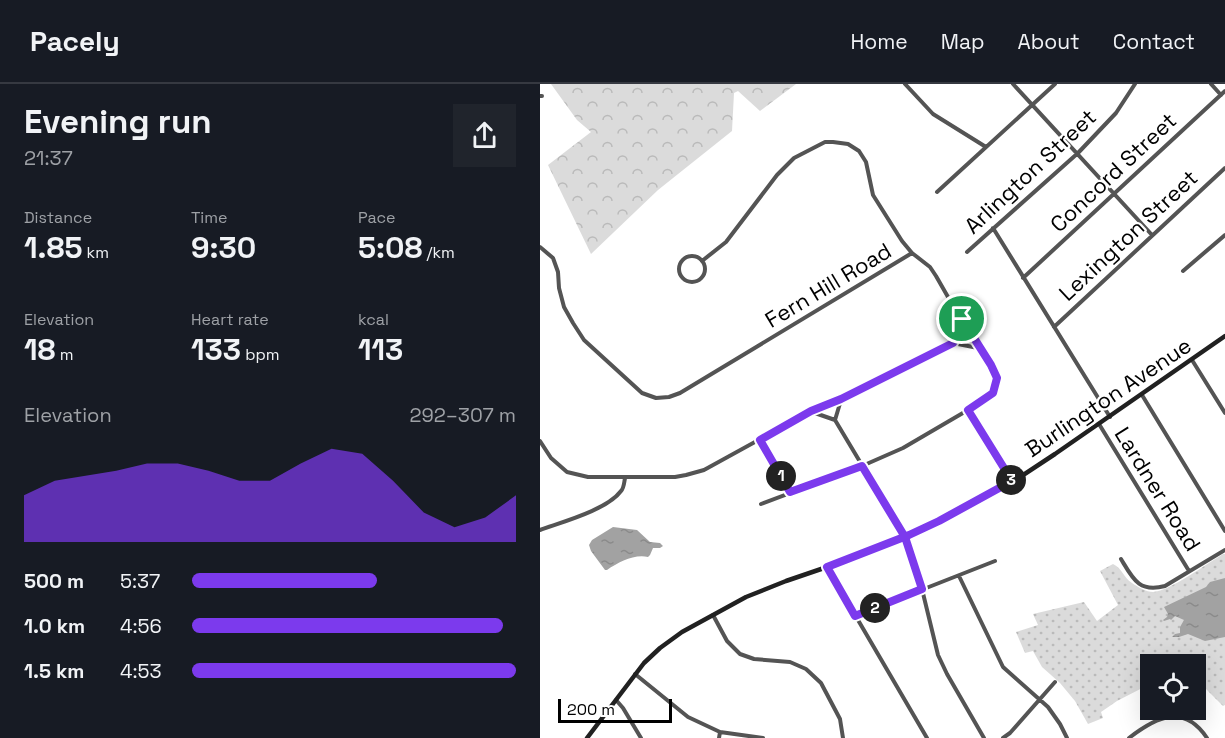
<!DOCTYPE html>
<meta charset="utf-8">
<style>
:root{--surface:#171b24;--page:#20242c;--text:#f1f3f6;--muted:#9ea1a6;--line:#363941;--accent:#7c3aed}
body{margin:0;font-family:"Space Grotesk",sans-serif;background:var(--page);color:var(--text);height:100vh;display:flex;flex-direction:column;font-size:22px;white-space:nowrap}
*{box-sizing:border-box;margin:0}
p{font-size:20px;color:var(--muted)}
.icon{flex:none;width:33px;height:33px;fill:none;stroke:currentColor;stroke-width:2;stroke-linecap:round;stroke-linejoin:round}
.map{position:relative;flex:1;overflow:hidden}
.drawer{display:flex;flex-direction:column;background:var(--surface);width:540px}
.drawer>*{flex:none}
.fabs{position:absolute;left:600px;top:570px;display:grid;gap:12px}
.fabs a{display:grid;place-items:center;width:66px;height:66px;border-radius:0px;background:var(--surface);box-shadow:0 6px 24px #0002;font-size:30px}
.scale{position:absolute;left:18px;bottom:15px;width:114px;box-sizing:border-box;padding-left:6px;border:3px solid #000;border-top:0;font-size:16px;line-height:21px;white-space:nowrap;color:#000;-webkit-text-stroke:4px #fff;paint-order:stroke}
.pin{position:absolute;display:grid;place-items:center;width:51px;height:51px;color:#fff;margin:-26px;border:3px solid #fff;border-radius:50%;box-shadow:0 2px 6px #0007}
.km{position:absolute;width:30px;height:30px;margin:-15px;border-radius:50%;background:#222;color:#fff;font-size:16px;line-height:30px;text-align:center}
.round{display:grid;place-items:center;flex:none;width:63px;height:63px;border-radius:0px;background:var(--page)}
.head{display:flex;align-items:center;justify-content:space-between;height:102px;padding:0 24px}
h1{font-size:33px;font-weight:600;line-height:45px}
.figures{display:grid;grid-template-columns:repeat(3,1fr);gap:9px;height:102px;padding:6px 24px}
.figures div{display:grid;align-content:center}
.figures b{font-size:30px;font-weight:600}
.figures small{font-size:16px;font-weight:400}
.figures p{font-size:16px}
.chart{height:168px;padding:12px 24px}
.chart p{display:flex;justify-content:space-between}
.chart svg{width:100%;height:108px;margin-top:6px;fill:var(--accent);opacity:.7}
ul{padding:0 24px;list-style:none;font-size:20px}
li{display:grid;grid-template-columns:96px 72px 1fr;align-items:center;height:45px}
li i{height:15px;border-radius:8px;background:var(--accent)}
header{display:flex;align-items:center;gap:36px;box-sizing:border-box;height:84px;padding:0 30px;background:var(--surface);border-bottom:2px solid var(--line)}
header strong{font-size:28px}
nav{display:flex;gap:33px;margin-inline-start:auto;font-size:21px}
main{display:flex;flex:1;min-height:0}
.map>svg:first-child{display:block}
</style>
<header>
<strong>Pacely</strong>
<nav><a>Home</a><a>Map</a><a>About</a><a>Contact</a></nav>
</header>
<main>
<section class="drawer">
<div class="head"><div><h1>Evening run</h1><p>21:37</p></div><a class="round"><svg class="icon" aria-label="share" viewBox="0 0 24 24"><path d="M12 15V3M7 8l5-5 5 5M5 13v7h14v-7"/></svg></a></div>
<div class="figures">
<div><p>Distance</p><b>1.85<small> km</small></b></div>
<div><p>Time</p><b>9:30</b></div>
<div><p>Pace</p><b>5:08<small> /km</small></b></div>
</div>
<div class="figures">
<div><p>Elevation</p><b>18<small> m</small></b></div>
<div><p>Heart rate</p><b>133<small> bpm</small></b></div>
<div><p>kcal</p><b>113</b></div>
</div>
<div class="chart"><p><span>Elevation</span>292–307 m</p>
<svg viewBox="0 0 160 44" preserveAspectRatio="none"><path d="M0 44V25L10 19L20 17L30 15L40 12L50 12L60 15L70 19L80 19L90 12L100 6L110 8L120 19L130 32L140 38L150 34L160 25V44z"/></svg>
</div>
<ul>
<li><b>500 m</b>5:37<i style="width:57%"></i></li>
<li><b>1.0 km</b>4:56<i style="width:96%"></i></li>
<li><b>1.5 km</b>4:53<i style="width:100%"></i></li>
</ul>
</section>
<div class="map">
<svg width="685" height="654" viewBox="0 0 685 654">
<defs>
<pattern id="forest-crowns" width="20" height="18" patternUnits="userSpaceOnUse" patternTransform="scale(1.5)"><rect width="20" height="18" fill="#dbdbdb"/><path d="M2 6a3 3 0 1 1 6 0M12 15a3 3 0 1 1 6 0" fill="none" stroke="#bababa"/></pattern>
<pattern id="park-dots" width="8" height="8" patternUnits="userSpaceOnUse" patternTransform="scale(1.5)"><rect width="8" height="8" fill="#dbdbdb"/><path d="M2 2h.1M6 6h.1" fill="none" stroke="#bababa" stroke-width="1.8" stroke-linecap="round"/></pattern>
<pattern id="water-ripples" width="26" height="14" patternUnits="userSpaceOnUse" patternTransform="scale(1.5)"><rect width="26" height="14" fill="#a2a2a2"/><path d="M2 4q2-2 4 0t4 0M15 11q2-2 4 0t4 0" fill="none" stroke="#8a8a8a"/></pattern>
</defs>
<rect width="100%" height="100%" fill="#fff"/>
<!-- forest -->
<path fill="url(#forest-crowns)" d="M11,0H256L220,27L198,7L194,9L192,47L118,106L51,170L8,81L51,48L37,36Z"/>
<!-- park -->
<path fill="url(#park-dots)" d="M683,470H685V621L683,622L664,603L656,601V580H610V600L577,617L561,628L563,634L548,640L535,617L520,599L502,583L493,567L485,569L476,548L498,541L493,530L544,518L557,537L578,521L560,487L573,480C583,485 583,493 592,499C597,503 607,508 613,508C630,507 668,479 683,470Z"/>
<!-- water -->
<path fill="url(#water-ripples)" d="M73,443L97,446L110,458L120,459L123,462L120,464H113L110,471L108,473C94,470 79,478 67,486H65L51,467L49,461L52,456Z
M685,494V553L665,557L648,550L639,553H632L635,550L640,549V543L644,536L635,532L631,536L630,535L624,537L623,536L627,533L628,530L624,523L666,503L670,498Z"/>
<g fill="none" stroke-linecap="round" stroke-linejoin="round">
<!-- street -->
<path stroke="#545454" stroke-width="4" d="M365,0L393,30L446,63
M473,0L612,151
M671,0L681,11
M0,12H2
M397,108L515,0
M453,144L570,333
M0,163L13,174L18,188L19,204L24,223L33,239L44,256L102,309L116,314L129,313L140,309L372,169
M427,168L538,69L576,29L595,0
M139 185a13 13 0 1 1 26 0a13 13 0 1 1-26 0Z
M162,177L186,158L237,91L254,74L285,58H293L308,60L319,67L326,78L333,111L362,157L372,169L390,183L396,192L408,213L451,281L457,294L453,309L428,326L363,364L322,382L221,420
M643,187L685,151
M483,194L685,7
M514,243L685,84
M413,259L438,264
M652,276L685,329
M602,311L685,447
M428,326L472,397
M272,328L295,336L365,453L381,501L398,571L407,590L444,654
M295,336L301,316
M559,340L649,487
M220,355L250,408
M0,357L11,374L27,388L48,393H135L146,391L164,386L271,327L301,315L413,259L422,235
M0,446C22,438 67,426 81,407C84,404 84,399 85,394
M581,475C593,495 599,509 625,502L685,466
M287,483L387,654
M419,492L463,583L508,623L520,640L527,654
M173,531L187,557L200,570L214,575L250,578L266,585L281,599L300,635L303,654
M315,532L455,477
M95,590L148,633L180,648L223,654
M76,616L83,624L101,654
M179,654L180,648
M463,654L470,649L515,598
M589,654C616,633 644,619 667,654"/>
<!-- secondary -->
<path stroke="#212121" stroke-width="4.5" d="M47,654L104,579L120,564L142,548L206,513L246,497L287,483L359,455L399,437L432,420L477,395L515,370L685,252"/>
</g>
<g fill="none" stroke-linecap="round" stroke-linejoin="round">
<defs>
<path id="route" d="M422,235L413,259L301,315L271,327L220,356L250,408L322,382L365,453L382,505L315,532L287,483L359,455L369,451L399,437L472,397L428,326L453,309L457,294L451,281L422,235"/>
</defs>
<!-- route casing -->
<use href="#route" stroke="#fff" stroke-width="12"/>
<!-- route -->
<use href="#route" stroke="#7c3aed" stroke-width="8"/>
</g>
<g text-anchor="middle" stroke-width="4.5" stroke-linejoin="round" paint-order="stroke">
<!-- street labels -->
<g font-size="22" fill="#000" stroke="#fff">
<text transform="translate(490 87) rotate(-43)" y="8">Arlington Street</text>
<text transform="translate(573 88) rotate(-43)" y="8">Concord Street</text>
<text transform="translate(588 151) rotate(-43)" y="8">Lexington Street</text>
<text transform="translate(288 201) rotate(-31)" y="8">Fern Hill Road</text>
<text transform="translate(568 313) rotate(-34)" y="8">Burlington Avenue</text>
<text transform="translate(618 405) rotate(58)" y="8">Lardner Road</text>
</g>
</g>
</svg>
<div class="fabs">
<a><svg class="icon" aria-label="locate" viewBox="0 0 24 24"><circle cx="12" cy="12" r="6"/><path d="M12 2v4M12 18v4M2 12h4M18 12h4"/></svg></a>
</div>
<div class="scale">200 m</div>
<div class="pin" style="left:422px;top:235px;background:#1e9e55"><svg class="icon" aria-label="arrive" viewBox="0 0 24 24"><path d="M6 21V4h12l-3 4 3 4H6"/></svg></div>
<b class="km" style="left:241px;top:392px">1</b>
<b class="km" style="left:335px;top:524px">2</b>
<b class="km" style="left:471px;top:396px">3</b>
</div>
</main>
